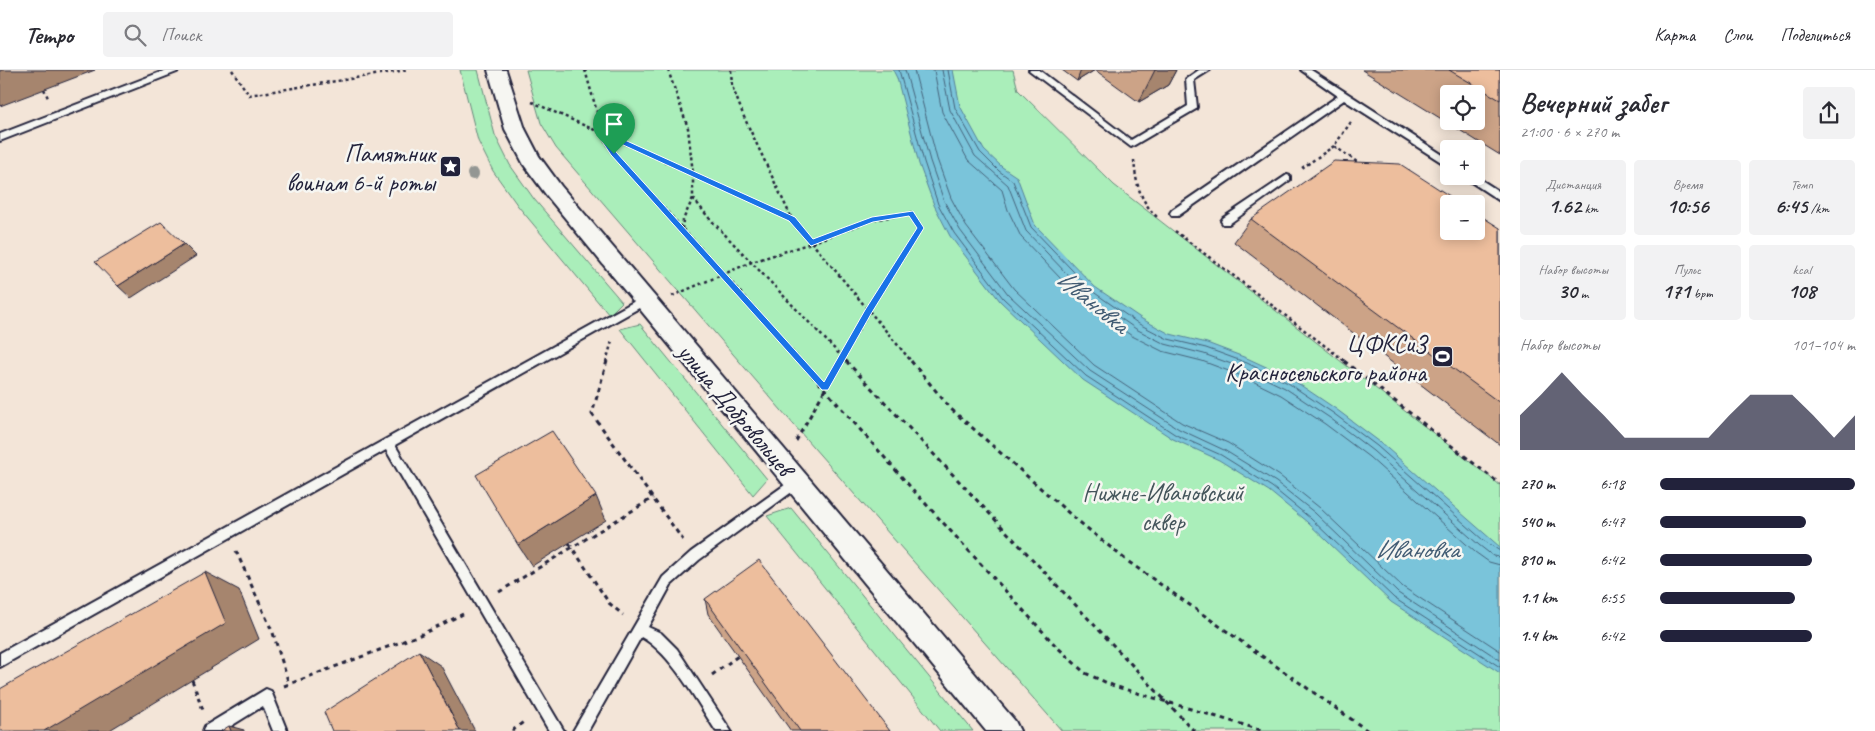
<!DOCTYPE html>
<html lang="ru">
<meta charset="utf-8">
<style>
:root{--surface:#fff;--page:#f2f2f3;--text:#2b2b33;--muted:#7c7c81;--line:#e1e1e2;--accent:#22223b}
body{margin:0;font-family:Caveat,sans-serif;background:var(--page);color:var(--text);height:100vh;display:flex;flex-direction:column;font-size:19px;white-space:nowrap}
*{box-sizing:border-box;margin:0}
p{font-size:16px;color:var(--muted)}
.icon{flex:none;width:28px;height:28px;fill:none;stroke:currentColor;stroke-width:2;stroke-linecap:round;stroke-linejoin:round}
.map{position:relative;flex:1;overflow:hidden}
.details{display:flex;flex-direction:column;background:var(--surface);width:375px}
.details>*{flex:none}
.tools{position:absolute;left:1440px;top:15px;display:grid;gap:10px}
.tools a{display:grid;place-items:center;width:45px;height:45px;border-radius:5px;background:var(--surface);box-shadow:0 2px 12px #0003;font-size:25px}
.pin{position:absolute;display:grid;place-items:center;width:42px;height:42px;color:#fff;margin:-51px -21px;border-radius:50% 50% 50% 0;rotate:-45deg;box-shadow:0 0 5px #0007}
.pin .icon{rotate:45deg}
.round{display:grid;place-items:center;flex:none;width:52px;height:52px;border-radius:5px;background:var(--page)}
.summary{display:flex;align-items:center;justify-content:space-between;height:85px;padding:0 20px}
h1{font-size:28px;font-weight:600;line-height:38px}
.metrics{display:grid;grid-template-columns:repeat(3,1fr);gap:8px;height:85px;padding:5px 20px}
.metrics div{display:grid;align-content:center;border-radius:5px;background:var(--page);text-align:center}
.metrics b{font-size:21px;font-weight:600}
.metrics small{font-size:14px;font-weight:400}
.metrics p{font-size:14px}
.chart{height:140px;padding:10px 20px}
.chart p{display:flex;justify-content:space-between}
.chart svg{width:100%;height:90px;margin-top:5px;fill:var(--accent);opacity:.7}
ul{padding:0 20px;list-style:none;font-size:16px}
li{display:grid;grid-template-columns:80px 60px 1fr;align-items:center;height:38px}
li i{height:12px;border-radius:6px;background:var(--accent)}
header{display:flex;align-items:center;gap:30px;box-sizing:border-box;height:70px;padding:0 25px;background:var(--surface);border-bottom:1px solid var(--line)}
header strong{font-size:24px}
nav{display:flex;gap:28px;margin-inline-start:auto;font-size:18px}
.search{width:350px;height:45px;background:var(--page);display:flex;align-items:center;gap:12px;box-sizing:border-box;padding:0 18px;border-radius:5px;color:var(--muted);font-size:19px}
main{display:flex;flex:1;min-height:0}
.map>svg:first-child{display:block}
</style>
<header>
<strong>Tempo</strong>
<div class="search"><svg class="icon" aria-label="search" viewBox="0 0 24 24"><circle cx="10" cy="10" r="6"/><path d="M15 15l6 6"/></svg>Поиск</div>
<nav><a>Карта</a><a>Слои</a><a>Поделиться</a></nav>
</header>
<main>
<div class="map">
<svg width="1500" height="661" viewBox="0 0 1500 661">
<rect width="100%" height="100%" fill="#f3e5d8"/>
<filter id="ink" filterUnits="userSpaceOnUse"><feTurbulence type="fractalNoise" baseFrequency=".02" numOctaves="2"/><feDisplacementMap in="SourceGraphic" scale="10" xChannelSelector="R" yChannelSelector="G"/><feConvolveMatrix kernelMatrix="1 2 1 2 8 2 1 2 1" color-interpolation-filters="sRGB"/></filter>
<g filter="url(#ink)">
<!-- green -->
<path fill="#aaeeba" stroke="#66887a" d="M460,0H478L495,65L510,95L534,129L622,232L609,245L518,136L493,101L478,71Z
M526,0H1013L1018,20L1114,115L1500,415V661H1062L806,369L556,78L541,53Z
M640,254L767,409L753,425L620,259Z
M791,438L973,661H940L767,446Z"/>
<!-- water -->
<path fill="#7ac4da" stroke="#57839a" d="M893,0H953L960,36L984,80L1002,97L1017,107L1035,155L1095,217L1142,249L1170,264L1207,273L1249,289L1290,308L1336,339L1380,372L1500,477V603L1391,532L1307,452L1269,421L1219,390L1173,369L1083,310L1000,231L950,166L934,135L919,94L897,8Z"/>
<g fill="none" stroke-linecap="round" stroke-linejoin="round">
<!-- shore -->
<path stroke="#45637b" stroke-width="1" d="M899,0L924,92L938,134L954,163L1003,228L1086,306L1176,365L1221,385L1272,417L1310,448L1394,528L1500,597
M905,0L930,91L944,131L960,160L1008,224L1090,301L1179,359L1224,380L1276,412L1315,443L1398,523L1500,590
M914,0L937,89L951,128L966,156L1014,219L1094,295L1182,353L1228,373L1280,406L1320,438L1403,517L1500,581
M934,0L942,42L968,90L1002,120L1008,140L1021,167L1082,231L1132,266L1162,281L1202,291L1242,306L1281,325L1325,354L1369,387L1475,482L1489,492L1500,495
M942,0L950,40L975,86L1008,115L1026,161L1087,225L1136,259L1165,274L1204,284L1245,299L1285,318L1330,348L1373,381L1479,475L1493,486L1500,487
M948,0L955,38L980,82L999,101L1013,111L1031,157L1092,221L1139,254L1168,269L1206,278L1247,293L1288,313L1333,343L1377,376L1483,470L1500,481"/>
<defs>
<path id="service" d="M166,0H178L177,2L0,71V64Z
M1029,0H1039L1131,70L1188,36L1186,9L1199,0H1210L1194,10L1197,37L1196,39L1131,77Z
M1301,0H1311L1449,89V97L1344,30L1178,146H1172L1170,143L1172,140L1338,26Z
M1287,105L1290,106V110L1229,154H1223L1221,151L1223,148Z
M1462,106H1475L1500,122V131Z
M644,226L649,230L648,233L395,375L564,661H549L386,380L0,597V583Z
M796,407L800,408L802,412L800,416L699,490L671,515L648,557L661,563L677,579L731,661H716C697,632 671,583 641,567L588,661H573L663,507L691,482Z
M266,619L271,621L287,661H273L263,636L223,661H203L205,656Z"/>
<path id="minor" d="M488,0H506L525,59L539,86L561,116L1015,651L1020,661H986L547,126L524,95L505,59Z"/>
</defs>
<!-- service casing -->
<use href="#service" stroke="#22223b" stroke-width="4"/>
<!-- minor casing -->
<use href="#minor" stroke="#22223b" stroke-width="4"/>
<!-- path-far1 -->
<path stroke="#22223b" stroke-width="2.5" stroke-dasharray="3 3" stroke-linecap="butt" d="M232,0L249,25L406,0
M585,0L605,70L614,84L724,204L801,292
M668,0L688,58L693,104V128L709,148L847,292
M731,0L732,16L744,47L792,149L912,292
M44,19L49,30
M532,32L791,148
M1351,52L1334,76L1360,94
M1134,90C1136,115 1140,131 1158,148
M1302,98L1334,76
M682,159L683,150L693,128
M1175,161L1346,292
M672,226L752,192L811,173L872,150L911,143L921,158L868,242L840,292
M606,292L612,271"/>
<!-- path -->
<path stroke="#22223b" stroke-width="3" stroke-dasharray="4.5 4.5" stroke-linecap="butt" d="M607,291L592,344L683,470
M800,291L914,421L1056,576L1085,603L1114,616L1264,661
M846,291L1194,661
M911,291L951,339L1071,445L1126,490L1368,661
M1344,291L1500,414
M796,371L841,291
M569,473L609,533L623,545
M236,481L273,563L289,614
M499,522L653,428
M712,605L738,586
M192,610L203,640
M284,616L422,564L463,544
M512,661L526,650"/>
<!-- service -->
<use href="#service" fill="#f6f6f2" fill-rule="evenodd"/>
<!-- minor -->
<use href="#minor" fill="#f6f6f2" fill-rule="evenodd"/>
</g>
<!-- trees -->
<circle fill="#939693" cx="473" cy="104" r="6"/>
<!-- wall -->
<path fill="#cca387" stroke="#22223b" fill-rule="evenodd" d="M1062,0H1176L1168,15L1139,32L1095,0L1077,11Z
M1362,0H1500V85ZM1449,24H1476V51H1449Z
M1251,149L1500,158V375L1234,172Z
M705,529L890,661H791L708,544Z"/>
<!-- shaded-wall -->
<path fill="#a6856e" stroke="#22223b" d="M0,0H95L0,36Z
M1081,0H1095L1077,11Z
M1155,0H1176L1168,15L1139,32Z
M184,174L196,186L131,228L118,216Z
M596,426L606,450L532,496L518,475Z
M205,502L239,520L259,569L108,661H44Z
M419,581L441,596L475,661H460Z
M229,656L244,660V661H231Z"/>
<!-- building -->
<path fill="#edbe9d" stroke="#22223b" d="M1449,0H1500V30Z
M1334,91L1400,94L1462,134H1449V161H1476V143L1500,158V333L1251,149Z
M161,152L184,174L118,216L95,192Z
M552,361L596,426L518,475L476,405Z
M759,490L890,661H800L705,529Z
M205,502L226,553L44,661H0V619Z
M419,581L460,661H332L324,642Z
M229,656L231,661H221Z"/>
</g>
<!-- route -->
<path fill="#1a73e8" stroke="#fff" fill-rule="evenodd" d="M602,62H607L795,147L813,169L872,147L913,141L924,158L871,244L828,320H822L611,85L601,70ZM608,68L789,151L811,176L873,152L909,146L917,158L865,240L824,312L616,82Z"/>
<!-- icons -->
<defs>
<symbol id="sight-square" viewBox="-11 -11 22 22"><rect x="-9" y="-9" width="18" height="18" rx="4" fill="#22223b" stroke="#f6f6f2"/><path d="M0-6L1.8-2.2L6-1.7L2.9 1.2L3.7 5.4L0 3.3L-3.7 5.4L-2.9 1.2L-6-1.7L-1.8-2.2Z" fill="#fff"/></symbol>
<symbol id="stadium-square" viewBox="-11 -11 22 22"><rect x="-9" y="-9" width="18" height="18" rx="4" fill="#22223b" stroke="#f6f6f2"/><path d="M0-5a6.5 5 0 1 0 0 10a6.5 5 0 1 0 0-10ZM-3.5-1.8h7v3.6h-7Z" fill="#fff"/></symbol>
</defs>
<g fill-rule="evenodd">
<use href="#sight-square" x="438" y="84" width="25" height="25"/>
<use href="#stadium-square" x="1430" y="274" width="25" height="25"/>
</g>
<g text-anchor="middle" stroke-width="5" stroke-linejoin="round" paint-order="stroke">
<!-- poi labels -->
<g font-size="25" fill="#22223b" stroke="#f6f6f2" text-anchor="end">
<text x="435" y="92">Памятник<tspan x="435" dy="29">воинам 6-й роты</tspan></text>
<text x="1426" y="282">ЦФКСиЗ<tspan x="1426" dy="29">Красносельского района</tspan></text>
</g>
<!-- street labels -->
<g font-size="25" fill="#22223b" stroke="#f6f6f2">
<text transform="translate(736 339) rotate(50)" y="9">улица Добровольцев</text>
</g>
<!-- park labels -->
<g font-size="25" fill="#44555b" stroke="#f6f6f2">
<text x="1163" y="431">Нижне-Ивановский<tspan x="1163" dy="29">сквер</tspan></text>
</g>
<!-- water labels -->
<g font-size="26" font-style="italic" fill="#415b73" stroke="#f6f6f2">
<text transform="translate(1093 231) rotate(39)" y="9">Ивановка</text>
<text x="1417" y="488">Ивановка</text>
</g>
</g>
</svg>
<div class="tools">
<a><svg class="icon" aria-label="locate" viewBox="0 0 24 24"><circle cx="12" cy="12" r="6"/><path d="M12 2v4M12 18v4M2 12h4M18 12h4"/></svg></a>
<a>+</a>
<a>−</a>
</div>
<div class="pin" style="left:614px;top:84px;background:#1e9e55"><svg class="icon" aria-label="arrive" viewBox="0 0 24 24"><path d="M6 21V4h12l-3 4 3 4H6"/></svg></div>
</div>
<section class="details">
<div class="summary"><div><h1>Вечерний забег</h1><p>21:00 · 6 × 270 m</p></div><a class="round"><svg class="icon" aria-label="share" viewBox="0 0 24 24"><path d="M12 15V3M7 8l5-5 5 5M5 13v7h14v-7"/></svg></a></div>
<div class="metrics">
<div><p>Дистанция</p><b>1.62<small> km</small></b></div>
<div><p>Время</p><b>10:56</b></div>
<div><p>Темп</p><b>6:45<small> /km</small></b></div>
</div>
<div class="metrics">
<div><p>Набор высоты</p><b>30<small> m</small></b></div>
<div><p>Пульс</p><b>171<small> bpm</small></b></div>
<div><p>kcal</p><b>108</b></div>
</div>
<div class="chart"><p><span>Набор высоты</span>101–104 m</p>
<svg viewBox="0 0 160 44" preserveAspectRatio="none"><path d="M0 44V27L10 17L20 6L30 17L40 27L50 38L60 38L70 38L80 38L90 38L100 27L110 17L120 17L130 17L140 27L150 38L160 27V44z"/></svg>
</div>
<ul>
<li><b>270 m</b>6:18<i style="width:100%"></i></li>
<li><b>540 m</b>6:47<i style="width:75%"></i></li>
<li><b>810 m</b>6:42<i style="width:78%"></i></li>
<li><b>1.1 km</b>6:55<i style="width:69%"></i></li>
<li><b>1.4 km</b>6:42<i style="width:78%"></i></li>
</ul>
</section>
</main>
